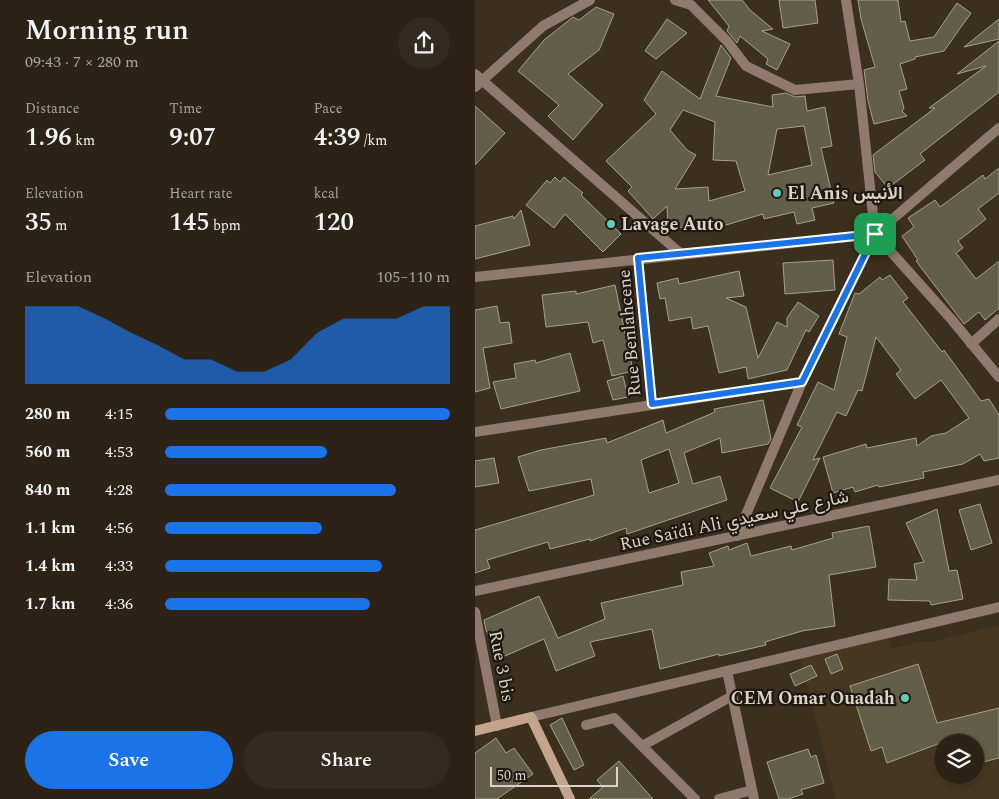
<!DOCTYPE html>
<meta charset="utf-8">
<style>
:root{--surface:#2c2316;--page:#342b1f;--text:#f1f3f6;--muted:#a6a4a1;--line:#484035;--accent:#1a73e8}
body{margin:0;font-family:Spectral,Vazirmatn,serif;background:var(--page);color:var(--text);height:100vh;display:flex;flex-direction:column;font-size:19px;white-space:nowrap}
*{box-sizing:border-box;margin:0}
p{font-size:16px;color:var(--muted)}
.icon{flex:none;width:28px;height:28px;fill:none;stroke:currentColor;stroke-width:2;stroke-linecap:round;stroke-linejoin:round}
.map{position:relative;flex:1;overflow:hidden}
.sheet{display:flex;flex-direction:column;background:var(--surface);width:475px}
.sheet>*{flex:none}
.controls{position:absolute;left:459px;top:734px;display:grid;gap:10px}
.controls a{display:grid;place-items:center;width:50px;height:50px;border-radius:50%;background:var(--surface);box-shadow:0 2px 8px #0003,0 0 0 1px var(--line);font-size:25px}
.scale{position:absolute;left:15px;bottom:12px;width:128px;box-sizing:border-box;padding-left:5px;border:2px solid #dad2c8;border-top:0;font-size:14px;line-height:18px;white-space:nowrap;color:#dad2c8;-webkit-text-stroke:4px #1e1811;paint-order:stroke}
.pin{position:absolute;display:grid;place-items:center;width:42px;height:42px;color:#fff;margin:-21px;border-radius:10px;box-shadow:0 2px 8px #0006}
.round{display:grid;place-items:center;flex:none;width:52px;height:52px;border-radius:26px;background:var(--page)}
.summary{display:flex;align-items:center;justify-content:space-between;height:85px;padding:0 25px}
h1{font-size:28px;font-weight:600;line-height:38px}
.stats{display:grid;grid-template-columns:repeat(3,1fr);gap:8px;height:85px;padding:5px 25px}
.stats div{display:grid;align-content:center}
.stats b{font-size:25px;font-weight:600}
.stats small{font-size:14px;font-weight:400}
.stats p{font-size:14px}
.chart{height:140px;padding:10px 25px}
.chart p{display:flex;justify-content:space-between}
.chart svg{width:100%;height:90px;margin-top:5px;fill:var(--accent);opacity:.7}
.cta{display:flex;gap:10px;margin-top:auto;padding:10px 25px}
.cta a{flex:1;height:58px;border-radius:30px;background:var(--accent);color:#fff;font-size:20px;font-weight:600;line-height:58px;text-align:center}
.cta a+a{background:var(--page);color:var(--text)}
ul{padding:0 25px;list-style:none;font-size:16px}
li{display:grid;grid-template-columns:80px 60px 1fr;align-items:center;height:38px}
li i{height:12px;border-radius:6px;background:var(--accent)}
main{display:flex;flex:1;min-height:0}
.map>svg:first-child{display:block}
</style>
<main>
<section class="sheet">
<div class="summary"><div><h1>Morning run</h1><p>09:43 · 7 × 280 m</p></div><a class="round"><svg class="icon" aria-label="share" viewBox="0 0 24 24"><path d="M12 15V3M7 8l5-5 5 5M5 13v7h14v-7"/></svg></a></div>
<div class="stats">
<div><p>Distance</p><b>1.96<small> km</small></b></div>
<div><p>Time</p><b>9:07</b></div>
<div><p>Pace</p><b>4:39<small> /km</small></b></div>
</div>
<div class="stats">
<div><p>Elevation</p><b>35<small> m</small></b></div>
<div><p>Heart rate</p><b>145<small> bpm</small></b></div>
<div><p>kcal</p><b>120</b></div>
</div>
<div class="chart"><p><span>Elevation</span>105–110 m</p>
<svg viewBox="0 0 160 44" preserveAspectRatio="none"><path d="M0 44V6L10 6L20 6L30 12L40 19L50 25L60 32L70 32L80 38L90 38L100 32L110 19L120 12L130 12L140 12L150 6L160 6V44z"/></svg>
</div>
<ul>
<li><b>280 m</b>4:15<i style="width:100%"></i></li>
<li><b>560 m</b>4:53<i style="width:57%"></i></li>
<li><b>840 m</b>4:28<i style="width:81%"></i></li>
<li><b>1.1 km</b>4:56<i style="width:55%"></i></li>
<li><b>1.4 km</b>4:33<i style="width:76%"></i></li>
<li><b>1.7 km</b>4:36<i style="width:72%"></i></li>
</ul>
<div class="cta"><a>Save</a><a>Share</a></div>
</section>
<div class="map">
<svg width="524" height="799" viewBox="0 0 524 799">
<rect width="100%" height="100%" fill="#3b2f1e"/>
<!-- built -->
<path fill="#483720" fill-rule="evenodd" d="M524,625V799H361L324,653L413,631L415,649L449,641L457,642ZM468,742H500V775H468Z"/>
<!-- building -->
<path fill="#635e49" stroke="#a6a18a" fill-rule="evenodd" d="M233,0H267L275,10L298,29L287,31L315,44L302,70L291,64L293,59L265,36L262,43L252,31L254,26Z
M304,0H340L343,23L308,28Z
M383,0H423L426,22L430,21L435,41L459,37L482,3L496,13L469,51L440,57V59L425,64L432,89L424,91L429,108L427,111L432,116L399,124L393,101L389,70L400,67L386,19Z
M121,7L139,14L124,50L93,74L128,105L98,140L73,116L84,105L43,71L69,40L98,17L104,20Z
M192,19L212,33L181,59L170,51Z
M524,19V39L489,47Z
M524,41V92L445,154L450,160L413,188L400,172L398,155L460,108H454L511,66L482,74Z
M246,45L256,58L241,96L298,107L297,95L311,93L320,97L330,96L332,111L350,107L357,146L346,148L359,203L337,208L340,220L322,224L319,212L289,219L288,214L251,225L193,228L192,206L178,219L153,191L157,187L131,161L181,114L169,100L187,71L225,99ZM208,110L240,122L238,160L261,161L270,191L234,201L233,187L200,189L221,155L212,150L195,130ZM329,126L337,165L293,175L302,129Z
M0,106L30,133L0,165Z
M524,168V193L503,209L511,219L483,241L488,248L481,253L501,279L524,261V308L510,320L504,312L489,324L441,261L443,260L427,236L439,227L433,218L460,200L465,207L508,175L510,179Z
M80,177L85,182L89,177L108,193L106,195L146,234L128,252L90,214L79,228L51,205L72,180L75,183Z
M46,210L55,245L0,259V226L38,216L39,219Z
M358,260L360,290L310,294L308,263Z
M264,271L269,296L251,298L271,307L283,358L302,322L312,327V318L323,302L344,316L334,332L331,330L312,370L273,379L271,367L244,373L233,326L218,329L216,317L194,321L190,298L185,299L182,283L203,278L204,284Z
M415,275L433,298L428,302L467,352L469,350L506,401L514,399L524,415V458L509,461L505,454L488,464L448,472L449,478L404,487L403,485L380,492L378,487L358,493L348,457L391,444L392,448L441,438L442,446L456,436L471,433L494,418L466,380L440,399L421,374L426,370L401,337L387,391L383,390L371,416L362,412L338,460L345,458L323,502L295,488L327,427L322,425L343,382L359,390L372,337L364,334L380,293L384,294L405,277L407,280Z
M140,285L158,371L137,376L128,340L118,343L113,322L71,327L67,295L101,291V294Z
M22,306L25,323L34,322L37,343L8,348L15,388L0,392V310Z
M95,353L105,391L26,409L18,382L41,378L39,364L60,360L61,363Z
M148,376L153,397L138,400L132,381Z
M288,400L296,439L293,444L247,453L245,438L209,453L218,484L245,476L252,500L152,534L151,528L115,541V539L75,549L73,542L12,560L15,568L0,573V530L119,495L116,479L54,491L43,457L66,450L131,438L132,443L188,420L191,433L240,412L239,409ZM194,449L204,483L174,493L166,460Z
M19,458L24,483L0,487V461Z
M505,504L517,543L496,550L484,510Z
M462,509L474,571L482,570L488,599L456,605L455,601L413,600L414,579L442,580L439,564L449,562L431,523Z
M394,526L401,567L354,575L360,626L327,631L290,642L291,645L244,656V654L185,669L177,629L115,642L120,656L81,671L69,639L23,659L11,630L9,620L64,596L83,638L130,619L126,603L208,585L206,572L239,566L234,553L253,546L254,550L272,543L276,556L316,546L317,550L358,538L357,533Z
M362,654L368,669L356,674L350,659Z
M443,664L462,723L524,708V758L500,764V742H468L412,763L407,747L396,751L375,686Z
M336,665L342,676L320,686L315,674Z
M87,718L109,765L99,770L75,725Z
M21,738L31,753L39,748L58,774L22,799H0V753Z
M333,749L336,757L341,755L349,783L326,790L328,794L313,799H304L292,762Z
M144,761L178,799H114L128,787L122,780Z"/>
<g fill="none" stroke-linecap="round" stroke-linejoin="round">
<!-- lane -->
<path stroke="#907a6d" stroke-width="10" d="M111,725L139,718L220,799
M167,746L257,696
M244,799L277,790"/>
<!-- street -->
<path stroke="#907a6d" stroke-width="10" d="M200,0L216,5L252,41L271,66L320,90L384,84
M371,0L384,84L400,234
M0,74L206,254
M0,87L68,26L115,0
M400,234L477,320L524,377
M163,258L177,404
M0,277L400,234L524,128
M496,344L524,319
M0,432L327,382
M262,536L327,382L400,234
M0,591L524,480
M0,612L22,726
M252,671L279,799
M56,717L524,607"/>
<!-- secondary -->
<path stroke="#c5a48e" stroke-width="10" d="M0,731L56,717L95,799"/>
</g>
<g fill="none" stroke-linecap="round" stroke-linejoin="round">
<defs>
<path id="route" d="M400,234L327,382L177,404L163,258Z"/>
</defs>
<!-- route casing -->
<use href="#route" stroke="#fff" stroke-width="10"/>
<!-- route -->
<use href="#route" stroke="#1a73e8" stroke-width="6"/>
</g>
<!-- markers -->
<g fill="#5dceb9" stroke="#1e1811" stroke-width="2">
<circle cx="302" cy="193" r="5"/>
<circle cx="136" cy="224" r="5"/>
<circle cx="430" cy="698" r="5"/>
</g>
<g text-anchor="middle" stroke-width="4.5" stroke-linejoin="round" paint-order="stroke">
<!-- poi labels -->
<g font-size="18" font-weight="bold" fill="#dad2c8" stroke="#1e1811" text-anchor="start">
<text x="312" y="199">El Anis الأنيس</text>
<text x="146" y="230">Lavage Auto</text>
<text x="420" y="704" text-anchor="end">CEM Omar Ouadah</text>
</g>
<!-- street labels -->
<g font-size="18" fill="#dad2c8" stroke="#1e1811">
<text transform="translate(154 333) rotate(-95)" y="6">Rue Benlahcene</text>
<text transform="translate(259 520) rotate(-12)" y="6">Rue Saïdi Ali شارع علي سعيدي</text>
<text transform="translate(27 666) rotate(79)" y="6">Rue 3 bis</text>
</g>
</g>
</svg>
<div class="controls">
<a><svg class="icon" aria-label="layers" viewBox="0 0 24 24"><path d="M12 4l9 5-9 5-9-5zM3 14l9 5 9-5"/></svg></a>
</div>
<div class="scale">50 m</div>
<div class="pin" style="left:400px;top:234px;background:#1e9e55"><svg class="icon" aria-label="arrive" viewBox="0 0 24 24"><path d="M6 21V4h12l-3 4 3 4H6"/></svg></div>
</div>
</main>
